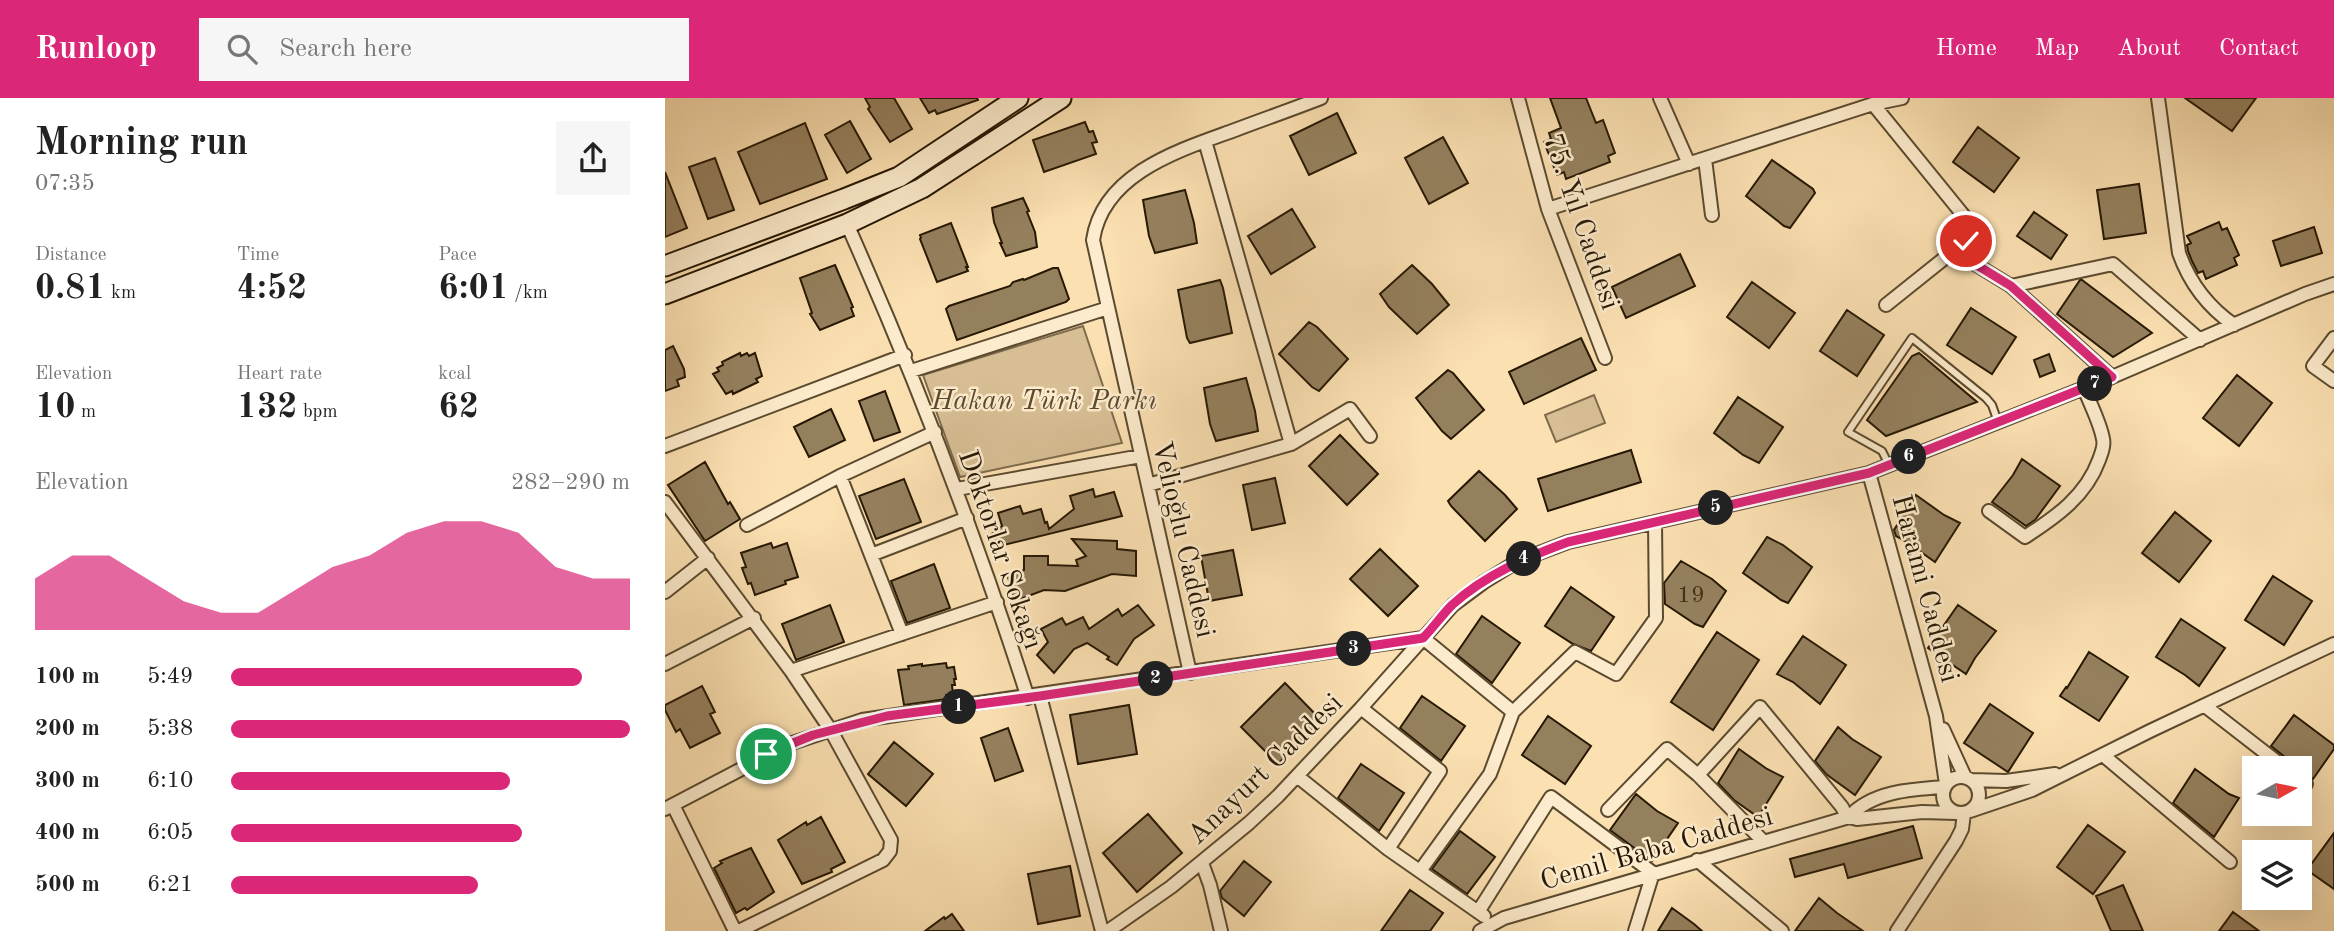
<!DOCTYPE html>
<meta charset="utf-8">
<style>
:root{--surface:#fff;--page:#f6f6f6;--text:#222;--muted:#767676;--accent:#db2777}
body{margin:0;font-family:"Old Standard TT",serif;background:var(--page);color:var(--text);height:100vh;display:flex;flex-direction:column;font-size:26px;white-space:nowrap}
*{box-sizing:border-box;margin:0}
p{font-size:23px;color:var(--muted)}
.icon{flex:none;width:38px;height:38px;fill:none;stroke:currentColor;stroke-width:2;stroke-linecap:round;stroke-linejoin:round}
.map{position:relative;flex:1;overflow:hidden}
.side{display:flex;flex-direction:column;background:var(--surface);width:665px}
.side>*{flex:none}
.needle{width:46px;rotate:81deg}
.controls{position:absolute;left:1577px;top:658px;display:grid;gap:14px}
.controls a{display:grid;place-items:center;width:70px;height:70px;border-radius:0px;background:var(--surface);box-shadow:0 7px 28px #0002;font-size:35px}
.pin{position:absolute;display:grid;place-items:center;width:60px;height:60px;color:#fff;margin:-30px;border:4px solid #fff;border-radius:50%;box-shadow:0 2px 7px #0007}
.km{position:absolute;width:35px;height:35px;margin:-18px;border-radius:50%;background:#222;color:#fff;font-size:19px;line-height:35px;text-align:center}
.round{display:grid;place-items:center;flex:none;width:74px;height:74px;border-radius:0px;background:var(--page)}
.head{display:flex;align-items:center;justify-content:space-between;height:119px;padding:0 35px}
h1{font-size:38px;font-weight:600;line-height:52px}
.figures{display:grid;grid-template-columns:repeat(3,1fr);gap:10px;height:119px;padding:7px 35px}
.figures div{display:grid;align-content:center}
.figures b{font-size:35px;font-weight:600}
.figures small{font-size:19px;font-weight:400}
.figures p{font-size:19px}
.chart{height:196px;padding:14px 35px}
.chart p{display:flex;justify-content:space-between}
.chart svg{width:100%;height:126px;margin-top:7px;fill:var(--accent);opacity:.7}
ul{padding:0 35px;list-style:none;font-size:23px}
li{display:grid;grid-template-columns:112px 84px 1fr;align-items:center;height:52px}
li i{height:18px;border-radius:9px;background:var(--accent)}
header{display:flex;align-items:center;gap:42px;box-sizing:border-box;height:98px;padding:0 35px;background:var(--accent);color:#fff}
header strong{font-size:33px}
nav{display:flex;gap:38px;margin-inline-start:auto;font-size:24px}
.search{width:490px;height:63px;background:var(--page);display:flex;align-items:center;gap:18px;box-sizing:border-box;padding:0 24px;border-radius:0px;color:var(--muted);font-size:26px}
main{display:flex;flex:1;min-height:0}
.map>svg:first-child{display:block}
</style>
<header>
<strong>Runloop</strong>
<div class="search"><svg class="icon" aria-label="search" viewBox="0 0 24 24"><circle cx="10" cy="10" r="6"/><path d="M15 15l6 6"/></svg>Search here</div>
<nav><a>Home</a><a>Map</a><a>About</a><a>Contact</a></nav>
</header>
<main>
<section class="side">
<div class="head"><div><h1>Morning run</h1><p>07:35</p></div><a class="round"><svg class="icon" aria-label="share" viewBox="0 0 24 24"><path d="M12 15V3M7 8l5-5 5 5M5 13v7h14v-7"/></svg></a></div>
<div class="figures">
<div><p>Distance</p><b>0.81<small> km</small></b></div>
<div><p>Time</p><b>4:52</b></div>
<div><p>Pace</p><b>6:01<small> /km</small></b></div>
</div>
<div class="figures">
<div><p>Elevation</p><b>10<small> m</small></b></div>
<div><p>Heart rate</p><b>132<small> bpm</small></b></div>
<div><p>kcal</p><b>62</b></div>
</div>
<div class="chart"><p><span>Elevation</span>282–290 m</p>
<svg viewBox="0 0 160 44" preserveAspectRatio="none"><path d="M0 44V26L10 18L20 18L30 26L40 34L50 38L60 38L70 30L80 22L90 18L100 10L110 6L120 6L130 10L140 22L150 26L160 26V44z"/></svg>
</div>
<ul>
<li><b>100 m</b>5:49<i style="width:88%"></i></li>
<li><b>200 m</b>5:38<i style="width:100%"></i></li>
<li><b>300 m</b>6:10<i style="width:70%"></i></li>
<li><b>400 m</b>6:05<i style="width:73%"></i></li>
<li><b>500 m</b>6:21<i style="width:62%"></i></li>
</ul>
</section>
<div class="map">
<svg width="1669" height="833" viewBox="0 0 1669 833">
<rect width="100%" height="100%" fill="#fbe0b1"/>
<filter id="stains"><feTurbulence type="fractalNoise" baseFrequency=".00286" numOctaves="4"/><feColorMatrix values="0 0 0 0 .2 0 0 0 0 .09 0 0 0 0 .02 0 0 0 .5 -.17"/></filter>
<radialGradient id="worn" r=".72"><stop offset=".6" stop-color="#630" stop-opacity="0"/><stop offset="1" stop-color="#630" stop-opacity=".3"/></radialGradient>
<!-- park -->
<path fill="#d7be94" stroke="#7e6b4c" stroke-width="2" d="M418,228L457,345L295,379L258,277Z
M929,297L940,325L891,344L880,317Z"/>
<!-- building -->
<path fill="#95805e" stroke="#261804" stroke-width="2" d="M200,0H229L247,31L225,44L203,11L205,9Z
M255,0H312L313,2L272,16L270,12L264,15Z
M885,0H921L931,25L938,22L950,55L943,58L945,64L901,81L899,74L892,77L879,44L886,41L884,35L896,30Z
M1520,0H1591L1567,33Z
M672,15L691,55L644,77L625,38Z
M185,23L206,61L182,75L160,37Z
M420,24L424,34L428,33L432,44L427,45L431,56L379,74L368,42Z
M140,25L162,81L95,106L73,54Z
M1313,29L1354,60L1329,94L1288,64Z
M778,39L803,85L764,106L740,60Z
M50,60L69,112L43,121L24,69Z
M1107,62L1148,91L1150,95L1125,130L1119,128L1081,98Z
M0,74L22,130L0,139Z
M1474,86L1481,135L1439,141L1432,92Z
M520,92L529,125L532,145L490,155L484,138L478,102Z
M358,100L364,113L362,114L370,134L372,149L341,158L335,145H337L329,124L327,110Z
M627,111L650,149L606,176L583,138Z
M1369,114L1402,137L1386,161L1352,138Z
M1554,124L1557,132L1562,130L1574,157L1569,160L1572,167L1541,181L1538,173L1533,175L1527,163L1523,153L1522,147L1526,145L1522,138Z
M286,125L303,169H301L303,173L272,184L255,141L256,140L255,137Z
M1649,129L1657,155L1616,168L1608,143Z
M1015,156L1030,188L961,220L947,189Z
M170,167L188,209L186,210L189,218L155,232L145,216L147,215L135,180Z
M747,167L767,186L784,207L752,236L724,209L715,196Z
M388,170H393L404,201L401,204L292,242L281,211L284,208L345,188L348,184L358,181L359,182Z
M555,182L558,190L567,235L525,245L522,240L513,192Z
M1415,182H1417L1487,235L1448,259L1392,216Z
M1087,184L1130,215L1104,250L1062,219Z
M1306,210L1351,239L1327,276L1282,247Z
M1182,212L1219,237L1192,278L1155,253Z
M644,224L652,229L683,261L654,293L647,289L614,256Z
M916,240L931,272L859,306L844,274Z
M8,248L19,271L20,279L12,282L14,288L0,293V252Z
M75,255L76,258L82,255L84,258L90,255L97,278L91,281L93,284L68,296L67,293L61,296L48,276L54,273L52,270L58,267L57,264Z
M1254,255L1312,304L1221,338L1202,322L1247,258Z
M1384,256L1390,273L1375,279L1369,262Z
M783,272L788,275L819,312L786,341L777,333L751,300Z
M1572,277L1607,305L1574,348L1538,320Z
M581,280L590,313L593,333L551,343L545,326L539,290Z
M220,293L235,334L209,343L194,303Z
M1073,299L1118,329L1094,365L1078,357L1049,335Z
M166,311L180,342L144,359L129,329Z
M675,337L713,376L682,407L644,368Z
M966,352L976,384L883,413L873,381Z
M1357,361L1395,388L1370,422L1361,428L1327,404L1348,377Z
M40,364L63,406L65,404L75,421L40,443L3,387Z
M814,373L840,397L852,411L820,443L786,408L783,403Z
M610,380L620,425L587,432L578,387Z
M239,381L256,424L211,441L194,398Z
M428,391L430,399L449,394L457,418L331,449L323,439L337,428L333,415L355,408L358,416L376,411L380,425L382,424L384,431L409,411L405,398Z
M1251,397L1279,417L1295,425L1270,464L1242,444L1231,438L1229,432Z
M1510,414L1546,443L1514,484L1477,455Z
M1102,439L1118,447L1147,469L1123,505L1116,502L1078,475Z
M407,441L452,443V451L471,453V478L447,476L400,493L379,492L350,503L343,479L359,472V458H383V467L413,468L411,462L421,458Z
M106,445L108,450L122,445L133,479L120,483L121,486L90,497L86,485L83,486L77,470L81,469L76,455Z
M715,451L753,488L723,518L685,481Z
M568,452L577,497L544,503L536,458Z
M1016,463L1047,481L1061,493L1038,529L1030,526L1000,506L999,485Z
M269,466L285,510L242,525L226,483Z
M1608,478L1647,503L1619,547L1580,522Z
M906,489L949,519L926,553L908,546L880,528Z
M165,507L179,544L131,562L117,526Z
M473,507L489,527L469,541L452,567L442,561L444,559L422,545L409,551L389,575L372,557L383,544L376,531L397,520L401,527L418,519L424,531L453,511L457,518Z
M1293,507L1331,533L1310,560L1301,576L1263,550Z
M817,518L855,545L827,585L791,556Z
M1516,521L1560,550L1534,588L1520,577L1491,559Z
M1052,534L1094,562L1048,632L1006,604Z
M1138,538L1181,567L1155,606L1128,584L1112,576Z
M1424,554L1463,579L1434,623L1395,598L1401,589L1402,590Z
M281,565L282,570L289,569L291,581H289L290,587H287L288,596L281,597L282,601L239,607L233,572L244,571L243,568L257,566V568Z
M620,585L656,622L613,666L576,629Z
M37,588L50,614L45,616L55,635L25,650L15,631L11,634L0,612V607Z
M757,598L800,628L776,663L735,630Z
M1325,606L1368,635L1343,674L1299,645Z
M464,607L472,656L413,666L405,617Z
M1629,617L1669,647V651L1648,681L1634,672V670H1629L1625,663L1606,648Z
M883,618L926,648L900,686L857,657Z
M1173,629L1187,641L1216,659L1190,697L1161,676L1150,663Z
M343,630L358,673L330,683L316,640Z
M229,644L268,676L241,708L203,676Z
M1074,651L1102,671L1118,679L1093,719L1069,702L1053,685Z
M696,666L739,695L714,733L673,700Z
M1530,671L1564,696L1574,700L1549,739L1508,705Z
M971,696L992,713L1013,725L987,763L945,732Z
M483,716L517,755L472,794L438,755Z
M156,719L180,764L166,771L167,774L137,786L113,742L141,724L142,727Z
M1423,727L1460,754L1428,796L1392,769Z
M1248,728L1257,760L1183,780L1179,766L1130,779L1125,761Z
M795,733L830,759L802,796L767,771Z
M1669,735V791L1642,772Z
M86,750L109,794L82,812L80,810L71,815L49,770L57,765L55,763Z
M579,763L606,784L579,818L557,800L555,793Z
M405,768L415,818L373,826L363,776Z
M1458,787L1478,833H1446L1431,798Z
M745,792L778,815L765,833H716Z
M1154,800L1172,815L1198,833H1130Z
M1007,810L1029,826L1037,833H993Z
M1568,814L1594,833H1554Z
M287,816L299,833H260L279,819L280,821Z"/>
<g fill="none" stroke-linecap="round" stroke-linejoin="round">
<defs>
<path id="lane" d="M1224,367L1217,353L1183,334L1247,240L1321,300L1327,307L1333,324"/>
<path id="street" d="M853,0L883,111L940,260
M995,0L1024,66
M1493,0L1514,155C1525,186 1543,209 1569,227
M1208,6L1299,118L1304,156L1310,166L1346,188L1447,279
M540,43L626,346
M1040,61L1047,117
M883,111L1208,6L1237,0
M182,126C251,281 311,438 363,600
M1346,188L1448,166L1535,242
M1221,207L1301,143
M1669,240L1648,268L1669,283
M246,273L443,210
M0,348L240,257
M1204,375L1271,618L1281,686
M483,387L626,346L685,311L705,338
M292,391L476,358
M0,404L126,573L165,631L226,742L225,753L218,762L74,833
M1324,413L1360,439C1391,419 1421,398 1434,362C1436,356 1440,348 1438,341C1435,324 1425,306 1419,290
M82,427L175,378
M206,457L302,420
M0,494L43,460
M237,536L175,378L270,334
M0,566L89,520
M126,573L332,504
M525,575L428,142C438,75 515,52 570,32C599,21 628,11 656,0
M375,598L437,833
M1540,608L1620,670
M696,610L775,673L723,751
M1278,631L1300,679
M1438,657L1565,764
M632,678L723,751L819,818
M1278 697a18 18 0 1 1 36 0a18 18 0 1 1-36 0Z
M1634,681L1641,686
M1307,682L1341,683L1390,676
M8,707L70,833
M0,711L124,646L197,622L758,540L848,614
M943,712L1002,651L1033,677
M1305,713L1367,692L1485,633L1669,546
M1184,719C1207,693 1248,691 1280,689
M1098,743L1033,677L1095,609L1177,709L1182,719
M1032,762L1117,833
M537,765L545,787L556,833
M755,773L825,676L848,614L910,554L951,576L991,520L990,424
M813,814L886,699L988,775L970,833
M443,833L506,789L584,725L613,698L696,610L788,507L819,484L853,463L903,444L1204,375L1447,279L1640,196L1669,186
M815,833L839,820L1184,719L1192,721L1257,714L1292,715
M1232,833L1291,743L1297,731L1299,715"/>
<path id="secondary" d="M0,168L179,101L234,79L353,0
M0,196L182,126L257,90L396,0"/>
</defs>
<!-- lane casing -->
<use href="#lane" stroke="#5b4a2f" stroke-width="10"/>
<!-- street casing -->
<use href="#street" stroke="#5b4a2f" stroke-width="16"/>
<!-- secondary casing -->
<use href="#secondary" stroke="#261804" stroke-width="23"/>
<!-- lane -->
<use href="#lane" stroke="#fcebcc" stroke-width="6"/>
<!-- street -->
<use href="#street" stroke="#fcebcc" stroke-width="12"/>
<!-- secondary -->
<use href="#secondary" stroke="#fcebcc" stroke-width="19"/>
</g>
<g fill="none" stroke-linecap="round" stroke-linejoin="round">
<defs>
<path id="route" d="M101,656L148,637L222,618L375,598L758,540C768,530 777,517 787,507C820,477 862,459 903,444L1204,375L1447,279L1346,188L1310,166L1304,156L1301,143"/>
</defs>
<!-- route casing -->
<use href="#route" stroke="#fff" stroke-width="14"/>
<!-- route -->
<use href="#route" stroke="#db2777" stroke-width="9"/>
</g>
<g text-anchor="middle" stroke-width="5" stroke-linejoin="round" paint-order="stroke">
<!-- number labels -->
<g font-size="24" fill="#42321a">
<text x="1026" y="504">19</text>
</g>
<!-- street labels -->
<g font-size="28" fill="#261804" stroke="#fcebcc">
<text transform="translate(918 123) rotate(71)" y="10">75. Yıl Caddesi</text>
<text transform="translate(520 441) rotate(77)" y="10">Velioğlu Caddesi</text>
<text transform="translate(337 451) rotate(71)" y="10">Doktorlar Sokağı</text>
<text transform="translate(1262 490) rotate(75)" y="10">Harami Caddesi</text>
<text transform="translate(599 670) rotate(-44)" y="10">Anayurt Caddesi</text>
<text transform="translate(991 749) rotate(-16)" y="10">Cemil Baba Caddesi</text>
</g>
<!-- park labels -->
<g font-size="28" font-style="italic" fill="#5b4a2f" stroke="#fcebcc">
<text x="379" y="311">Hakan Türk Parkı</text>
</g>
</g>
<rect width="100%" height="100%" filter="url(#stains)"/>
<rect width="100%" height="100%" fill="url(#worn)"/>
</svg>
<div class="controls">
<a><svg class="needle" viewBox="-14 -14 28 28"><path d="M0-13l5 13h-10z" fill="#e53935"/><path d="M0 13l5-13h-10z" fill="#767676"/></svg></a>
<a><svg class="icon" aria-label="layers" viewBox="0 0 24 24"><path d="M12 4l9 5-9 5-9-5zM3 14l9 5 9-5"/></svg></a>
</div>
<div class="pin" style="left:101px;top:656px;background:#1e9e55"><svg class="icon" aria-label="arrive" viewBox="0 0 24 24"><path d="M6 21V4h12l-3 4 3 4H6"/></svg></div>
<div class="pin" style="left:1301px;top:143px;background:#d93025"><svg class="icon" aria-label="check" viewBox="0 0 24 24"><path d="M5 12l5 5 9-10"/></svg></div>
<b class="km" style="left:294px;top:609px">1</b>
<b class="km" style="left:491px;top:581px">2</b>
<b class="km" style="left:689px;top:551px">3</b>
<b class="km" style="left:859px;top:461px">4</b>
<b class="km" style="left:1051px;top:410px">5</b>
<b class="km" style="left:1244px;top:359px">6</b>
<b class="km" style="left:1430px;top:286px">7</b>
</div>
</main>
